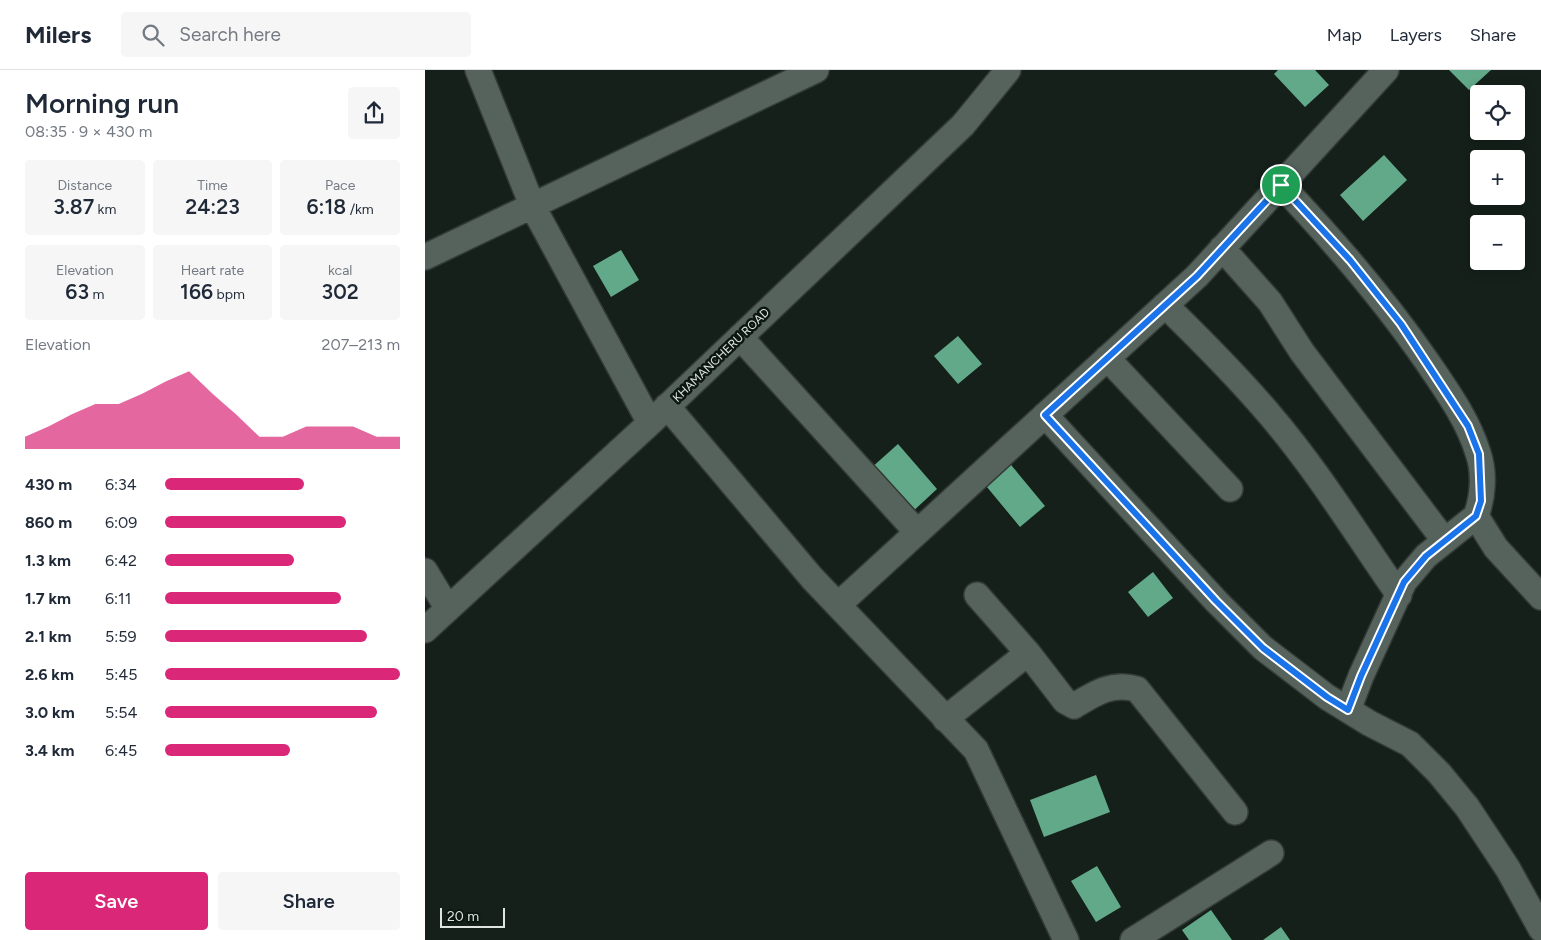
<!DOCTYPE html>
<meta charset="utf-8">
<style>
:root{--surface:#fff;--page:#f6f6f7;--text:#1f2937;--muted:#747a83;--line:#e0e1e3;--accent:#db2777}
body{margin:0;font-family:Figtree,sans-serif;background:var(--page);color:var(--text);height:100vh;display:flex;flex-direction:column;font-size:19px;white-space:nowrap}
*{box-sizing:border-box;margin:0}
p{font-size:16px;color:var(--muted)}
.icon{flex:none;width:28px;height:28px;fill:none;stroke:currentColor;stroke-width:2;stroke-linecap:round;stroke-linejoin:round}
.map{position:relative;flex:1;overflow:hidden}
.side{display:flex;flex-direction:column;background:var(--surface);width:425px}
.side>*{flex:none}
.fabs{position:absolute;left:1045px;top:15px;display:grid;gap:10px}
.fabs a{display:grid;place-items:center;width:55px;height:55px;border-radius:5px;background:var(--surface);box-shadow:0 2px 12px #0003;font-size:25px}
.scale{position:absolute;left:15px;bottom:12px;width:65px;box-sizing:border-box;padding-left:5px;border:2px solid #dfe6e2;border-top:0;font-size:14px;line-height:18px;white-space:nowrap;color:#dfe6e2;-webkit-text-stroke:4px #0c1712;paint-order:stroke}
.pin{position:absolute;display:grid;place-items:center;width:42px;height:42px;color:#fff;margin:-21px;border:2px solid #fff;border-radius:50%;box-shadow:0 1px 5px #0007}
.round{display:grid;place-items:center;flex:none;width:52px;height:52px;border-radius:5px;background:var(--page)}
.summary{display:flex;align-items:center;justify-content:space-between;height:85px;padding:0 25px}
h1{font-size:28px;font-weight:600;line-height:38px}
.metrics{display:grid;grid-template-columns:repeat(3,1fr);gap:8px;height:85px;padding:5px 25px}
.metrics div{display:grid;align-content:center;border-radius:5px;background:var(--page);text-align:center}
.metrics b{font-size:21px;font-weight:600}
.metrics small{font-size:14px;font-weight:400}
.metrics p{font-size:14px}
.chart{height:140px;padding:10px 25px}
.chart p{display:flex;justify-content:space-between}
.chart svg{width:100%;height:90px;margin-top:5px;fill:var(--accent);opacity:.7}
.button{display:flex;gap:10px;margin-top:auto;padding:10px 25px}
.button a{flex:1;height:58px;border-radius:5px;background:var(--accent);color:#fff;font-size:20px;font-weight:600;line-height:58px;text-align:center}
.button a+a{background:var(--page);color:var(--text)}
ul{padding:0 25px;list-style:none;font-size:16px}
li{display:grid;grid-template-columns:80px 60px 1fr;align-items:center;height:38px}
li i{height:12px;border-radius:6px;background:var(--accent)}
header{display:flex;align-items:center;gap:30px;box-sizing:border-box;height:70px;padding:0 25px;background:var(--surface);border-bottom:1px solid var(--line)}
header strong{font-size:24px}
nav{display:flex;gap:28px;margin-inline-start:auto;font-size:18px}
.search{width:350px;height:45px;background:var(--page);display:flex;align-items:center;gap:12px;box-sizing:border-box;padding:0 18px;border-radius:5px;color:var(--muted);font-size:19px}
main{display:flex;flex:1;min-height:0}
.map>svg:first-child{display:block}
</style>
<header>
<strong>Milers</strong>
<div class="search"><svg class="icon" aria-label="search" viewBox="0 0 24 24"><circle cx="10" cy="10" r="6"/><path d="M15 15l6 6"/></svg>Search here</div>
<nav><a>Map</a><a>Layers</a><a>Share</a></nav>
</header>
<main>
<section class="side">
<div class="summary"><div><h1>Morning run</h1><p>08:35 · 9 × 430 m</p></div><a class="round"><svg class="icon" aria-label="share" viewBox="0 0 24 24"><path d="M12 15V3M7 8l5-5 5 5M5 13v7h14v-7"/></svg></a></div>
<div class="metrics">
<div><p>Distance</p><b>3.87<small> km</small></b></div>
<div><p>Time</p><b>24:23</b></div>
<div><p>Pace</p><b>6:18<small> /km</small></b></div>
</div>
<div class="metrics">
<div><p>Elevation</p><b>63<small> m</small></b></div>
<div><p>Heart rate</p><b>166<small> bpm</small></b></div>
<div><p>kcal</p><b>302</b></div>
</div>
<div class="chart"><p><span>Elevation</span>207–213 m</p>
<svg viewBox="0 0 160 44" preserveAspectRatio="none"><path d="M0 44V38L10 33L20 27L30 22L40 22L50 17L60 11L70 6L80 17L90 27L100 38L110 38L120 33L130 33L140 33L150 38L160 38V44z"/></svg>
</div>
<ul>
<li><b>430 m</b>6:34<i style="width:59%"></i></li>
<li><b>860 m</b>6:09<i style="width:77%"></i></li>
<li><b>1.3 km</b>6:42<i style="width:55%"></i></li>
<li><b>1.7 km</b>6:11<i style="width:75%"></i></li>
<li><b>2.1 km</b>5:59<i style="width:86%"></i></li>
<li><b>2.6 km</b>5:45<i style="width:100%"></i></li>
<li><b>3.0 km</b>5:54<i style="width:90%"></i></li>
<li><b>3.4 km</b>6:45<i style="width:53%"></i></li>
</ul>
<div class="button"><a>Save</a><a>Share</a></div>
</section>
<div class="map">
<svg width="1116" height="870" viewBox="0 0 1116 870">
<rect width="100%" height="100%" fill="#15201b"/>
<!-- building -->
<path fill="#62a989" d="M853,0H890L904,15L880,37L849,4Z
M1024,0H1066L1044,20Z
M959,85L982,110L938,151L915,125Z
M196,180L214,210L186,227L168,196Z
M533,266L557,294L533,314L509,286Z
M473,374L512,419L485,444L445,399Z
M582,390L620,436L595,457L557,411Z
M728,502L748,528L723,547L703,522Z
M671,705L685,742L619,767L605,730Z
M672,796L696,837L671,852L646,811Z
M786,840L807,870H764L757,860Z
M856,857L865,870H838Z"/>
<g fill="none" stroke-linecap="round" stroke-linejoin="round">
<defs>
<path id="street" d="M53,0L107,135L225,353
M856,115C909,171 959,229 1003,293C1022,321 1043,350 1053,383C1060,403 1058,427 1051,446
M797,178L845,232L877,282L1019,470
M0,187L391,0
M740,235C776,270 812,306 845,345C893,401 932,465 974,525
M315,267L492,462
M682,288L805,419
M242,336L387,508L551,680L641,870
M620,345L791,531L838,578L902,627L944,653L985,674L1014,703L1042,737L1083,799L1116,859
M0,501L23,539
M552,525L603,583
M413,535L772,206L961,0
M0,560L225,353L538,55L583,0
M923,640L936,606L979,512L1001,486L1051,446L1071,478L1116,527
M520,649L603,583L640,631L649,636C670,623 687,612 712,619L810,742
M708,870L846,783"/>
</defs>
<!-- street casing -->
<use href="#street" stroke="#333a36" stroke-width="28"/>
<!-- street -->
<use href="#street" stroke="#56635d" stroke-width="25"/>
</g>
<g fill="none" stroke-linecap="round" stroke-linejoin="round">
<defs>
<path id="route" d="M856,115L925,190L976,254L1043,356L1054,384L1056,431L1051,446L1001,486L979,512L936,606L923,640L902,627L838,578L791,531L620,345L772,206Z"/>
</defs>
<!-- route casing -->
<use href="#route" stroke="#fff" stroke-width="10"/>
<!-- route -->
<use href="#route" stroke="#1a73e8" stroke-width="6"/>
</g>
<g text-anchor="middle" stroke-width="5" stroke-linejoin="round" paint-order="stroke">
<!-- street labels -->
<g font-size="12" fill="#dfe6e2" stroke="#0c1712">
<text transform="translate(296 285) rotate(-44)" y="4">KHAMANCHERU ROAD</text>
</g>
</g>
</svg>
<div class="fabs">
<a><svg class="icon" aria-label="locate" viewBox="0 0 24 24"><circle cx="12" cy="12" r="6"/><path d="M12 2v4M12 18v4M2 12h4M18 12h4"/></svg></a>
<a>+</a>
<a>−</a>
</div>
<div class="scale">20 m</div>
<div class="pin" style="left:856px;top:115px;background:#1e9e55"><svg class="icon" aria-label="arrive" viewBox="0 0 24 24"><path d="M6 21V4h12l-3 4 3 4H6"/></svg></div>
</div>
</main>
